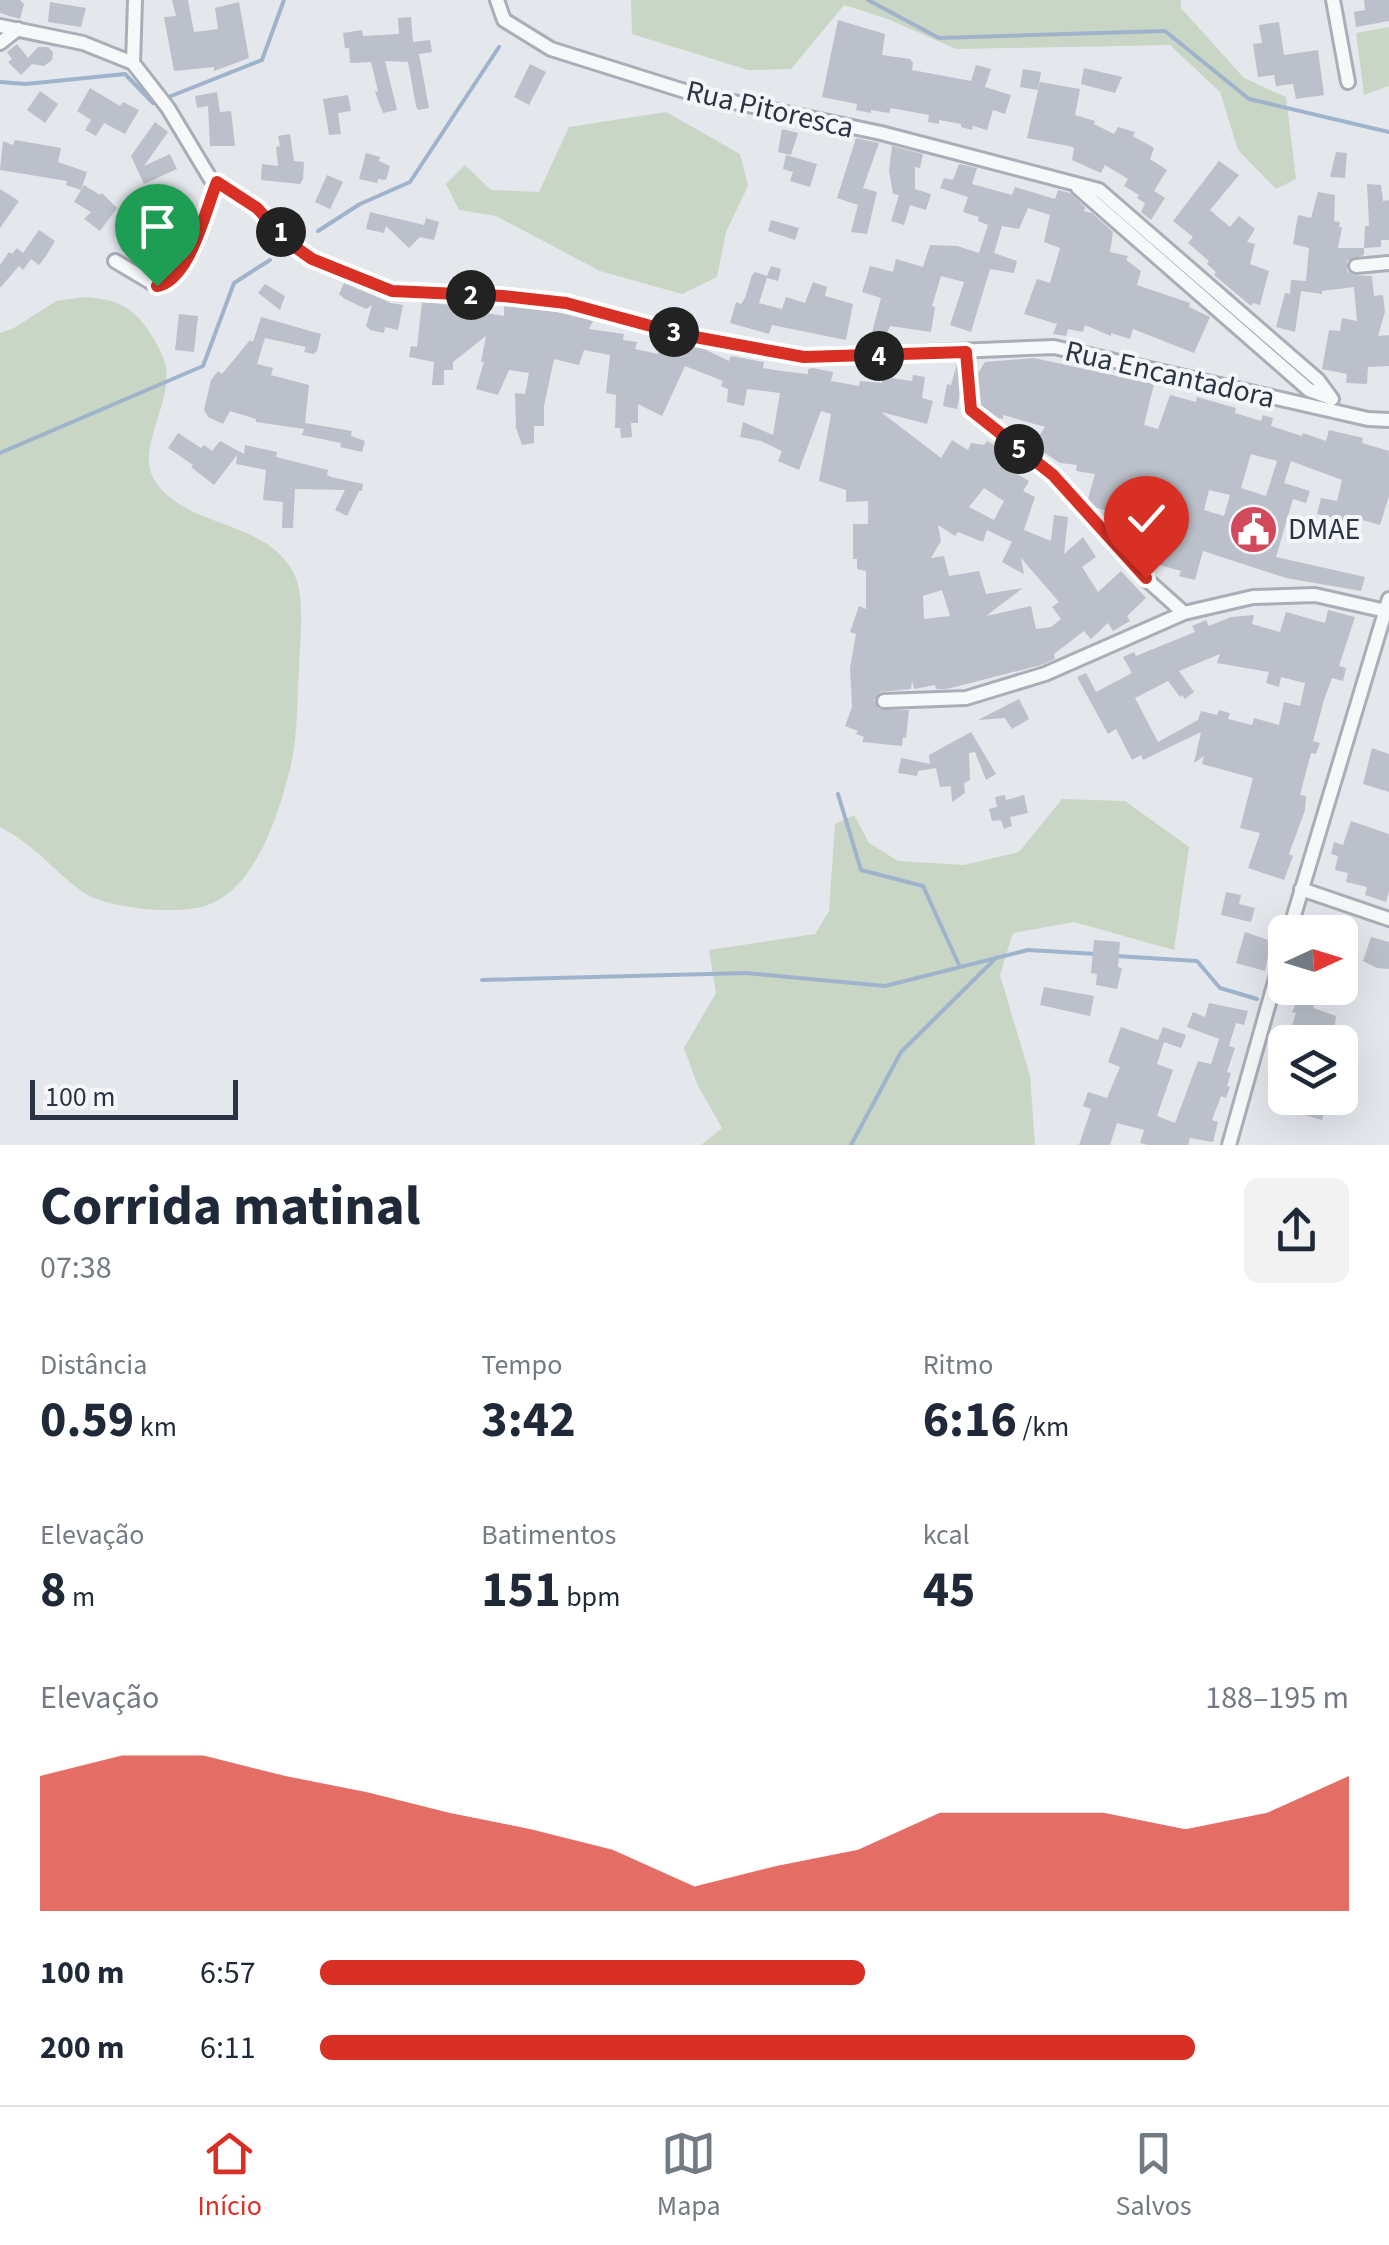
<!DOCTYPE html>
<html lang="pt">
<meta charset="utf-8">
<style>
:root{--surface:#fff;--page:#f2f2f3;--text:#1f2937;--muted:#747a83;--line:#e0e1e3;--accent:#d93025}
body{margin:0;font-family:"Source Sans 3",sans-serif;background:var(--page);color:var(--text);height:100vh;display:flex;flex-direction:column;font-size:38px;white-space:nowrap}
*{box-sizing:border-box;margin:0}
p{font-size:32px;color:var(--muted)}
.icon{flex:none;width:55px;height:55px;fill:none;stroke:currentColor;stroke-width:2;stroke-linecap:round;stroke-linejoin:round}
.map{position:relative;height:1145px;overflow:hidden}
.sheet{display:flex;flex-direction:column;background:var(--surface);flex:1}
.sheet>*{flex:none}
.needle{width:65px;rotate:86deg}
.tools{position:absolute;left:1268px;top:915px;display:grid;gap:20px}
.tools a{display:grid;place-items:center;width:90px;height:90px;border-radius:15px;background:var(--surface);box-shadow:0 10px 40px #0002;font-size:50px}
.scale{position:absolute;left:30px;bottom:25px;width:208px;box-sizing:border-box;padding-left:10px;border:5px solid #2b3445;border-top:0;font-size:28px;line-height:35px;white-space:nowrap;color:#2b3445;-webkit-text-stroke:8px #f4f6f9;paint-order:stroke}
.pin{position:absolute;display:grid;place-items:center;width:85px;height:85px;color:#fff;margin:-102px -42px;border-radius:50% 50% 50% 0;rotate:-45deg;box-shadow:0 0 10px #0007}
.pin .icon{rotate:45deg}
.km{position:absolute;width:50px;height:50px;margin:-25px;border-radius:50%;background:#222;color:#fff;font-size:28px;line-height:50px;text-align:center}
.round{display:grid;place-items:center;flex:none;width:105px;height:105px;border-radius:15px;background:var(--page)}
.head{display:flex;align-items:center;justify-content:space-between;height:170px;padding:0 40px}
h1{font-size:55px;font-weight:700;line-height:75px}
.metrics{display:grid;grid-template-columns:repeat(3,1fr);gap:15px;height:170px;padding:10px 40px}
.metrics div{display:grid;align-content:center}
.metrics b{font-size:50px;font-weight:700}
.metrics small{font-size:28px;font-weight:400}
.metrics p{font-size:28px}
.chart{height:280px;padding:20px 40px}
.chart p{display:flex;justify-content:space-between}
.chart svg{width:100%;height:180px;margin-top:10px;fill:var(--accent);opacity:.7}
ul{padding:0 40px;list-style:none;font-size:32px}
li{display:grid;grid-template-columns:160px 120px 1fr;align-items:center;height:75px}
li i{height:25px;border-radius:12px;background:var(--accent)}
.dock{display:flex;justify-content:space-around;align-items:center;height:140px;border-top:2px solid var(--line);background:var(--surface);font-size:28px;color:var(--muted)}
.dock a{display:grid;justify-items:center;gap:5px}
.dock .selected{color:var(--accent)}
.map>svg:first-child{display:block}
</style>
<div class="map">
<svg width="1389" height="1145" viewBox="0 0 1389 1145">
<rect width="100%" height="100%" fill="#e4e7ec"/>
<!-- green -->
<path fill="#c9d6c5" d="M631,0H1181V8L1244,78L1286,97L1296,179L1276,189L1238,150L1220,92L1170,45L956,49L888,19L844,5L791,69L748,70L632,34Z
M1389,27V86L1364,95L1356,33Z
M666,112L740,154L748,186L726,232L717,277L682,294L600,271L496,216L459,210L446,184L465,165L491,190L539,192L569,127Z
M85,297C113,299 132,305 148,330C154,339 162,352 165,363C175,401 134,449 155,481C187,530 268,518 295,576C305,597 300,643 299,667C297,699 298,733 291,765C279,813 256,892 202,907C173,914 108,909 83,892C53,871 37,846 0,827V333L14,328L56,301Z
M1062,799L1125,801L1189,847L1174,950L1074,922L1013,933L1000,975L1030,1076L1035,1145H701L722,1128L697,1084L684,1048L716,993L709,950L815,934L829,911L835,824L854,815L869,843L898,861L964,865L1019,852Z"/>
<g fill="none" stroke-linecap="round" stroke-linejoin="round">
<!-- stream -->
<path stroke="#9fb4cc" stroke-width="4" d="M868,0L939,38L1165,31L1249,99L1389,132
M0,82L26,84L125,74L153,103L157,101
M166,98L262,60L284,0
M318,231L360,204L410,182L499,47
M0,453L203,366L234,283L270,260
M838,794L861,870L923,886L959,965
M1116,956L1197,961L1220,988L1257,999
M482,980L746,973L885,986L1028,950L1097,954
M851,1145L901,1052L997,957"/>
</g>
<!-- building -->
<path fill="#bbc0ca" fill-rule="evenodd" d="M0,0H20L24,4L20,19L0,13Z
M172,0H188L194,32L218,29L215,8L239,2L249,58L214,71V67L174,71L164,17L176,16Z
M1364,0H1389V21L1356,27L1354,12L1365,10Z
M50,2L86,8L81,27L48,22Z
M411,17L413,42L430,40L432,52L419,54L429,108L418,110L416,106L408,62L385,61L397,110L383,113L375,92L378,91L371,62L350,63L349,48H345L343,33L362,30L363,36L399,34L398,18Z
M838,20L885,34L882,55L910,59L913,63L912,70L971,81L976,65L991,69L985,87L1011,95L1005,114L993,110L987,130L973,126L972,130L961,127V124L939,120V124L928,122L929,115L891,108L889,113L871,110V113L856,110L857,104L822,97Z
M1279,22L1284,55L1318,50L1324,95L1296,99L1293,84L1276,86L1274,75L1258,77L1253,44L1262,43L1259,25Z
M17,44L28,58L38,47H48L53,52L52,60L44,66L32,64L21,75L8,62L12,59L7,52Z
M530,64L546,72L529,105L514,97Z
M1084,68L1122,77L1115,93L1081,84Z
M1023,69L1041,72L1038,90L1020,87Z
M1040,82L1080,89L1075,115L1095,121L1094,124L1114,134L1118,127L1135,132L1133,136L1154,148L1150,159L1167,170L1154,191L1165,198L1151,220L1141,212L1145,203L1137,198L1139,195L1124,186L1128,179L1105,165L1101,173L1072,160L1074,148L1069,146L1027,138Z
M90,88L120,106L123,102L139,110L125,134L104,123L96,136L85,130L91,120L77,111Z
M40,91L58,104L45,123L27,110Z
M217,92L220,112L231,111L235,146H210L208,106L197,108L195,96Z
M348,95L351,111L338,113L341,134L329,135L323,99Z
M155,122L168,132L144,166L170,154L177,169L144,184L131,156Z
M782,129L798,133L791,155L778,152Z
M290,134L294,161L304,162L303,179L300,184L261,180L262,164L278,166L276,147L280,146L278,136Z
M856,138L879,143L863,188L877,192L867,234L851,232L858,205L837,198Z
M15,140L61,148L58,162L87,172L81,190L66,185L67,181L0,170L3,141L13,145Z
M892,146L923,154L920,168L915,167V189L931,194L926,210L910,205L904,225L891,221L899,195L893,194L889,171Z
M1336,152L1347,153L1345,178L1330,177Z
M366,153L380,157L379,161L390,166L386,180L378,179L377,183L359,179Z
M786,155L817,164L810,187L790,181L793,172L783,169Z
M1219,161L1239,175L1210,210L1230,227L1239,216L1255,229L1247,242L1255,244L1250,264L1269,271L1260,305L1253,303L1251,306L1214,275L1216,272L1207,264L1209,261L1188,243L1193,237L1173,221Z
M959,164L977,168L972,184L1012,195L1015,187L1055,199L1058,190L1070,193L1085,207L1084,211L1092,213L1113,232L1110,252L1128,256L1126,260L1141,271L1137,285L1190,303L1189,307L1210,317L1194,353L1133,329L1130,339L1111,333V336L1085,325L1083,332L1068,329L1066,336L1053,334L1057,324L1024,314L1037,279L1050,283L1060,248L1044,242L1050,215L1028,208L1019,229L1002,226L994,253L1017,261L1014,273L990,269L971,332L950,325L964,282L941,276L932,306L935,307L931,332L890,326L883,344H869L881,298L862,292L870,266L893,272L896,259L923,267L930,245L957,246L979,253L988,225L978,221L979,217L963,212L968,197L940,188L944,178L953,180Z
M327,175L343,182L330,209L315,202Z
M1367,184L1381,185L1383,201L1389,200V240H1381V247L1364,248L1365,226H1369Z
M84,185L100,195L102,193L117,208L100,231L84,219L91,212L74,202Z
M0,189L19,201L0,228Z
M1318,192L1335,195L1334,221L1340,222L1339,227H1342L1338,248H1364V255L1347,261V271L1353,275L1372,276L1374,296L1383,295L1385,312L1378,336L1389,335V366L1368,367L1367,384L1346,383L1347,374L1322,369L1329,330L1340,331L1342,318L1357,321L1354,287L1322,291V294L1301,291L1295,332L1276,327L1285,293L1290,294L1291,280L1306,281L1309,248L1293,244L1298,215L1311,218Z
M370,212L424,225L426,218L439,222L434,240L420,237L409,248L386,226L384,233L366,229Z
M771,220L799,228L795,240L768,231Z
M39,230L55,241L46,256L39,265L24,254L31,259L23,270L19,266L0,288V265L9,252L12,254L17,248L23,253Z
M771,266L781,269L778,281L767,278L759,303L782,309L786,297L805,303L813,282L827,287L825,296L853,304L846,340L772,325L769,334L730,323L736,302L741,304L745,298L752,275L755,272L767,276Z
M344,283L391,303L403,305L398,330L385,327L384,333L370,330L366,326L372,305L366,309L345,299L339,294Z
M265,284L285,296L280,310L258,293Z
M422,302L482,308L481,312L504,316V305L553,311L593,321L589,329L624,334L623,340L637,342L635,349L658,354L661,340L704,349L729,361L731,356L764,362L763,368L781,371L808,374V369L813,368L833,372L831,381L859,386L860,381L882,383L883,377L912,381L913,375L925,377L922,398L933,401L927,424L881,412L941,458L952,440L968,450L971,443L984,445L987,441L998,447L995,454L1004,460L1001,465L1029,481L1023,491L1035,497L1024,530L1051,541L1054,515L1068,517L1064,554L1083,537L1096,557L1082,567L1098,592L1121,571L1146,598L1127,616L1130,621L1113,631L1108,623L1091,639L1084,631L1054,654L1055,659L1041,665L947,689H936L935,685L914,689L912,680L911,689L880,692L874,700L879,709L909,710L906,738L903,737L902,746L862,742L864,737L856,734L858,731L845,726L852,707L850,668L856,634L850,632L859,606L866,609V571L857,569V559H853V524H868V501L846,502V490L819,481L831,414L821,411L799,470L778,461L782,451L761,441L740,437L743,422L773,435L780,393L747,389L744,406L727,402L728,389L721,386L723,381L685,366L662,416L638,404V423H631L632,437L621,438L620,428H615L616,395L606,393L610,355L584,350L579,365L554,359L544,406V426H534V443L522,445L516,428L515,393L525,394L529,373L509,370L498,395L476,389L484,362H481L486,336L453,362V370H444V385H432L434,362L409,357L411,346L417,347ZM984,488L1004,501L994,520L969,507ZM938,525L955,536L958,532L983,542L987,530L1012,542L1002,562L1024,574L1021,558L1059,602L1052,607L1061,619L1051,627L1036,629L1031,606L986,616L1023,588L986,594L979,571L949,576L944,556L931,558L941,541ZM942,590L950,616L924,619L923,596Z
M179,314L198,316L194,352L175,350Z
M261,317L321,334L317,351L313,354L304,352L306,347L265,338L257,364L273,368L271,375L309,385L305,423L352,431L351,436L365,441L362,452L340,447L341,443L302,435L304,429L256,422V419L230,411L223,424L208,417L204,410L211,380L218,371L222,374L250,340L253,342Z
M1034,358L1154,384L1144,425L1158,429L1170,395L1196,402L1197,397L1236,408L1235,413L1261,421L1263,415L1273,418L1271,426L1302,436L1303,433L1326,441L1329,430L1363,438L1362,443L1389,451V496L1380,525L1352,517L1351,522L1317,514L1321,498L1337,501L1342,480L1291,461L1284,483L1310,491L1306,503L1293,499L1276,557L1365,577L1361,591L1286,578L1203,551L1195,580L1179,576L1181,571L1149,562L1159,529L1095,507L1088,499L1095,474L1076,471L1077,465L1060,463L1033,445L1045,427L1003,415V419L998,418L981,405L978,373L985,362ZM1251,454L1277,461L1266,496L1241,488ZM1209,490L1230,495L1224,516L1204,510Z
M958,361L960,393L957,409L943,406L947,384L951,385Z
M178,433L201,448L204,445L212,451L220,441L244,454L245,445L277,452L276,457L328,470L327,475L331,477L363,484L362,491H359L347,516L335,510L345,490L295,489L293,528H282L283,502L263,500L266,470L236,464L237,455L214,485L191,467L193,465L168,448Z
M1328,610L1355,617L1339,666L1346,668L1343,681L1332,678L1324,700L1313,741L1320,743L1316,754L1311,753L1300,795L1306,796L1305,810L1289,854L1293,856L1284,880L1248,868L1260,833L1240,828L1253,778L1202,764L1204,756L1194,763L1201,732L1143,760L1141,755L1132,760L1116,729L1108,734L1077,677L1086,673L1096,692L1132,673L1123,657L1134,652L1136,656L1195,632L1192,626L1206,620L1209,626L1231,617L1254,615L1252,624L1280,632L1286,612L1325,623ZM1220,654L1217,663L1269,672L1266,683L1279,687L1281,677L1305,683L1300,706L1284,702L1279,725L1254,718L1252,725L1228,719L1230,713L1219,710L1217,715L1201,711L1198,720L1158,742L1135,698L1168,681L1180,697L1182,695L1185,699L1194,692L1179,671Z
M1019,699L1029,719L1012,729L1005,718L978,720Z
M971,732L996,774L986,780L975,752L969,753L970,780L964,783L965,793L952,802L951,786L940,787L936,768L918,771L917,776L898,773L901,758L930,764L929,755Z
M1372,748L1389,754V792L1363,784Z
M1005,795L1006,800L1024,795L1028,813L1010,817L1012,826L1004,829L1001,820L992,821L989,809L997,807L995,797Z
M1351,821L1389,834V891L1386,902L1365,895L1367,887L1346,882L1348,873L1335,870L1338,856L1331,854L1334,842L1343,845Z
M1226,892L1241,895L1239,904L1255,908L1251,922L1221,915Z
M1245,932L1271,941L1265,971L1236,963Z
M1371,937L1389,942V969L1377,968L1363,961Z
M1094,940L1120,942L1118,967L1122,968L1117,989L1096,985L1097,974L1091,973Z
M1044,987L1094,996L1090,1016L1040,1005Z
M1302,988L1317,993L1313,1008L1336,1016L1334,1033L1355,1038L1352,1051L1356,1052L1342,1094L1340,1042H1303L1306,1033L1291,1028L1296,1013L1292,1012Z
M1209,1003L1248,1011L1244,1025L1236,1023L1229,1046L1235,1048L1227,1072L1231,1073L1227,1086L1230,1087L1226,1098L1221,1096L1212,1120L1218,1122L1213,1142L1190,1138L1188,1145H1148L1140,1143L1144,1130L1117,1123L1110,1145H1079L1091,1109L1083,1106L1088,1092L1107,1098L1120,1067L1108,1062L1121,1027L1158,1040L1163,1027L1186,1035L1181,1048L1164,1042L1157,1064L1173,1070L1157,1116L1175,1123L1198,1061L1211,1064L1219,1039L1187,1027L1193,1012L1205,1017Z
M1284,1098H1328L1322,1120L1279,1108Z"/>
<g fill="none" stroke-linecap="round" stroke-linejoin="round">
<defs>
<path id="minor" d="M497,0L504,20L551,49L691,93L881,133L1099,190L1318,380L1332,399
M1333,0L1348,82
M0,26L83,43L133,63L168,108L210,178L257,208L288,242L312,259L392,291L503,295L566,303L684,335L804,357L1054,347L1368,419L1389,420
M0,43L18,29
M133,63L135,0
M1078,188L1309,390L1331,398
M115,261L157,286C190,280 205,211 217,182
M1356,266L1389,263
M967,352L971,410L1053,475L1145,578L1184,613
M884,701L966,698L1045,674L1184,613L1253,597L1315,595L1386,611
M1301,889L1389,919
M1289,932L1389,599
M1229,1145L1285,946"/>
</defs>
<!-- minor casing -->
<use href="#minor" stroke="#a9aeb7" stroke-width="18"/>
<!-- minor -->
<use href="#minor" stroke="#f7f8fa" stroke-width="12"/>
</g>
<g fill="none" stroke-linecap="round" stroke-linejoin="round">
<defs>
<path id="route" d="M157,286C190,280 205,211 217,182L257,208L288,242L312,259L392,291L503,296L566,303L684,335L804,357L966,352L971,410L1053,475L1146,578"/>
</defs>
<!-- route casing -->
<use href="#route" stroke="#fff" stroke-width="20"/>
<!-- route -->
<use href="#route" stroke="#d93025" stroke-width="12"/>
</g>
<!-- icons -->
<defs>
<symbol id="civic-disc" viewBox="-11 -11 22 22"><circle r="9.5" fill="#d1495b" stroke="#f4f6f9"/><path d="M-.6-6.5H3V-4.5H.6V-3L4-1V1h2V6H-6V1h2V-1L-.6-3ZM-1.2 2.5V6h2.4V2.5Z" fill="#fff"/></symbol>
</defs>
<g fill-rule="evenodd">
<use href="#civic-disc" x="1226" y="502" width="55" height="55"/>
</g>
<g text-anchor="middle" stroke-width="8" stroke-linejoin="round" paint-order="stroke">
<!-- street labels -->
<g font-size="30" fill="#2b3445" stroke="#f4f6f9">
<text transform="translate(770 109) rotate(13)" y="10">Rua Pitoresca</text>
<text transform="translate(1170 374) rotate(13)" y="10">Rua Encantadora</text>
</g>
<!-- poi labels -->
<g font-size="30" fill="#2b3445" stroke="#f4f6f9" text-anchor="start">
<text x="1288" y="539">DMAE</text>
</g>
</g>
</svg>
<div class="tools">
<a><svg class="needle" viewBox="-14 -14 28 28"><path d="M0-13l5 13h-10z" fill="#e53935"/><path d="M0 13l5-13h-10z" fill="#747a83"/></svg></a>
<a><svg class="icon" aria-label="layers" viewBox="0 0 24 24"><path d="M12 4l9 5-9 5-9-5zM3 14l9 5 9-5"/></svg></a>
</div>
<div class="scale">100 m</div>
<div class="pin" style="left:157px;top:286px;background:#1e9e55"><svg class="icon" aria-label="arrive" viewBox="0 0 24 24"><path d="M6 21V4h12l-3 4 3 4H6"/></svg></div>
<div class="pin" style="left:1146px;top:578px;background:#d93025"><svg class="icon" aria-label="check" viewBox="0 0 24 24"><path d="M5 12l5 5 9-10"/></svg></div>
<b class="km" style="left:281px;top:232px">1</b>
<b class="km" style="left:471px;top:295px">2</b>
<b class="km" style="left:674px;top:332px">3</b>
<b class="km" style="left:879px;top:356px">4</b>
<b class="km" style="left:1019px;top:449px">5</b>
</div>
<section class="sheet">
<div class="head"><div><h1>Corrida matinal</h1><p>07:38</p></div><a class="round"><svg class="icon" aria-label="share" viewBox="0 0 24 24"><path d="M12 15V3M7 8l5-5 5 5M5 13v7h14v-7"/></svg></a></div>
<div class="metrics">
<div><p>Distância</p><b>0.59<small> km</small></b></div>
<div><p>Tempo</p><b>3:42</b></div>
<div><p>Ritmo</p><b>6:16<small> /km</small></b></div>
</div>
<div class="metrics">
<div><p>Elevação</p><b>8<small> m</small></b></div>
<div><p>Batimentos</p><b>151<small> bpm</small></b></div>
<div><p>kcal</p><b>45</b></div>
</div>
<div class="chart"><p><span>Elevação</span>188–195 m</p>
<svg viewBox="0 0 160 44" preserveAspectRatio="none"><path d="M0 44V11L10 6L20 6L30 11L40 15L50 20L60 24L70 29L80 38L90 33L100 29L110 20L120 20L130 20L140 24L150 20L160 11V44z"/></svg>
</div>
<ul>
<li><b>100 m</b>6:57<i style="width:53%"></i></li>
<li><b>200 m</b>6:11<i style="width:85%"></i></li>
</ul>
</section>
<nav class="dock">
<a class="selected"><svg class="icon" aria-label="home" viewBox="0 0 24 24"><path d="M3 11l9-7 9 7M6 9v11h12V9"/></svg>Início</a>
<a><svg class="icon" aria-label="map" viewBox="0 0 24 24"><path d="M3 6l6-2 6 2 6-2v14l-6 2-6-2-6 2zM9 4v14M15 6v14"/></svg>Mapa</a>
<a><svg class="icon" aria-label="saved" viewBox="0 0 24 24"><path d="M7 4h10v16l-5-4-5 4z"/></svg>Salvos</a>
</nav>
